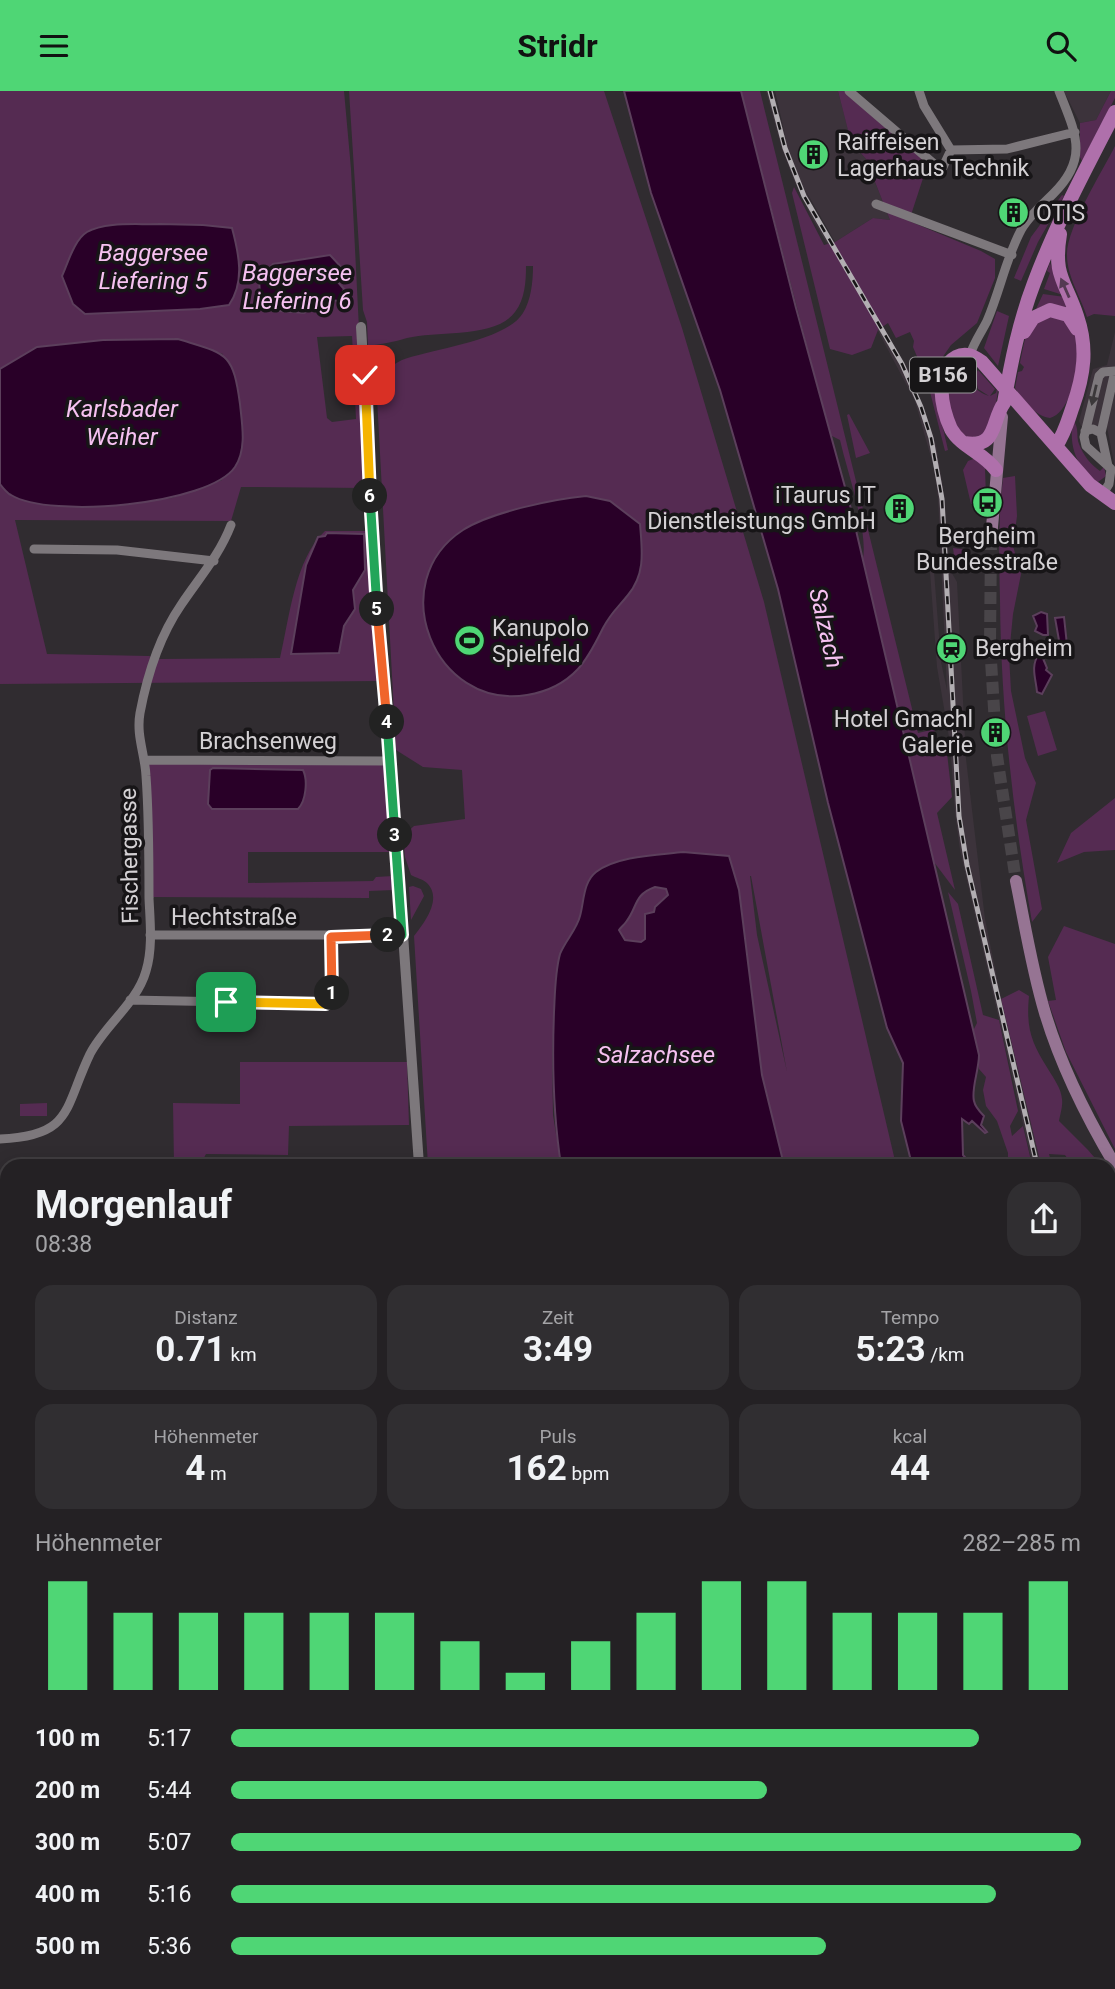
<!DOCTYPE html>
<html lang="de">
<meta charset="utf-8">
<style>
:root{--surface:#242124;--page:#302e31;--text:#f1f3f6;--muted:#a3a3a6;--line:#413e41;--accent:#4fd675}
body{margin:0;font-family:Roboto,sans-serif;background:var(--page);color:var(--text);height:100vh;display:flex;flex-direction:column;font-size:26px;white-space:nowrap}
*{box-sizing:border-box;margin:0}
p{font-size:23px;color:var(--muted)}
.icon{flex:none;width:38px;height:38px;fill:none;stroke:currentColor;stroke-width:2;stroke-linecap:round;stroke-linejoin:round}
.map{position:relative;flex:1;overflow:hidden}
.side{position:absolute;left:0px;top:1068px;width:1116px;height:831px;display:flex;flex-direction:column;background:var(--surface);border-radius:21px 21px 0 0;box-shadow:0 4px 18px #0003,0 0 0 2px var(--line)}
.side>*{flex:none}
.pin{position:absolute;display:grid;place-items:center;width:60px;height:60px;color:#fff;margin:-30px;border-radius:14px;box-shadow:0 4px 10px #0006}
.km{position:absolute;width:35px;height:35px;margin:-18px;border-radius:50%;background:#222;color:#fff;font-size:19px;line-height:35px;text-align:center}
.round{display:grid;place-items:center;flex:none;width:74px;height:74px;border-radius:21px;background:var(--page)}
.overview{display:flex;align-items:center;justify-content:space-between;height:119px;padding:0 35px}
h1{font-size:38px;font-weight:700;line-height:52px}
.metrics{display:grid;grid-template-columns:repeat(3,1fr);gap:10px;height:119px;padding:7px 35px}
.metrics div{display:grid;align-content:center;border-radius:18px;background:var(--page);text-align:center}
.metrics b{font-size:35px;font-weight:700}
.metrics small{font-size:19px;font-weight:400}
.metrics p{font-size:19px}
.chart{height:196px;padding:14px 35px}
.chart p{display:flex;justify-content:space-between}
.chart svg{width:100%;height:126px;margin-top:7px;stroke:var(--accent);stroke-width:6}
ul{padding:0 35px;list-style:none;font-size:23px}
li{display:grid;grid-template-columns:112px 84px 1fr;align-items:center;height:52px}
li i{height:18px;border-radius:9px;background:var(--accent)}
header{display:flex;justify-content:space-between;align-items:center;height:91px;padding:0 35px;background:var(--accent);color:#111;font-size:32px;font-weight:700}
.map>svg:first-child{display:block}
</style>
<header><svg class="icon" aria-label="menu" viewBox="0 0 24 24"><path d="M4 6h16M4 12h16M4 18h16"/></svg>Stridr<svg class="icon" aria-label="search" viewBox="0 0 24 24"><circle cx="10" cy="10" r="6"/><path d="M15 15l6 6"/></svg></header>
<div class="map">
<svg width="1115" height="1898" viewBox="0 0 1115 1898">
<rect width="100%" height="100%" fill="#302c30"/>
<!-- built -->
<path fill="#3c333b" d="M766,0H773L786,48L775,0H838L851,50L866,68L890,129L873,127L835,151L803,95L816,121L911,284L936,354L943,398L950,479L957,491L966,668L985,828L1003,917L1041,1074H1033L1030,1063L960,759L955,721L950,652L937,576L929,467H933L941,571L947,599L938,406L934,377L915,310L905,291L877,238L812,127L794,89L782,58Z
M1064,0H1111L1096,29L1080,32Z
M1115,241V377L1107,336L1081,335L1079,330L1093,278L1107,274Z
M562,1892H821V1898H562Z"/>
<!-- green -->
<path fill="#552b52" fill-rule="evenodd" d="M0,0H344L351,78L361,278L354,279L352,245L317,246L327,327L332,331L356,328L354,287L362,286L368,397L241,396L231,430L15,429L47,563L149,565L159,568L280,567C289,529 295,467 325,440H370L380,590L0,593V393L12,405L67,415L129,413L172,407L222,389L223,263L179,248L103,249L37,256L0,278ZM160,133L203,134L232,138L229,214L200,218L86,223ZM329,164L337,191L329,209L304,222L256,218L260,204L259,188L306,168ZM326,445L365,479L353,499L355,518L344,535L339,562L318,446Z
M349,0H604L682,237L764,511L896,1074H784L762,984L739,799L594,782L586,797L580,829L574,837L556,886L552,962L553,1024L561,1074H428L414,845C424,832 443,808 427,792C423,788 416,787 411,784L405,766L403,745L414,735L465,728L462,679L423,676L396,659L376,288C384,282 393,273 402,269C432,258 506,250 523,222C531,209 533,191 533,175H526C526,190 525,208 515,221C495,248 437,239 407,247C394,251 382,253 368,255L367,231L363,219ZM750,785H751L787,981L757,844Z
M741,0H760L918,642L935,638L931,661L947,662L952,706L937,722L955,799L934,771L863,468C868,439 847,380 840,349L830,344Z
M838,0H844L928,72L909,130L981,160L995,168V187L977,232L951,254L935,277L930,281L948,359L945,360L927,289L913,256L914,250L910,241L896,247L888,232L878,239L871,257L852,264L830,258L792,102L794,96L824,154L835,151L873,127L890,129L866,68L851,51Z
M1111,0H1115V7L1082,70L1080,66V32L1096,29Z
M1115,55V225L1094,223L1087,226C1081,206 1067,186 1067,164C1066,138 1102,81 1115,55Z
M1062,104L1064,105L1038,151L1021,190L1014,187L1031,146Z
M1050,172L1063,202L1060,203L1044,198L1050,182L1047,180Z
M1073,201C1100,255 1084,278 1075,332C1079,340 1076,345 1079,353C1083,364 1091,374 1100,380L1104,376L1106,385L1098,391C1090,389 1087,385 1083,378C1056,340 1086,304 1087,264C1087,242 1080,222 1071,202Z
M1043,203L1065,206L1072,220L1045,214L1036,218Z
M997,220L1009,225L998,275L984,257Z
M1059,223C1063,228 1072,234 1074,240C1083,260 1074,321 1050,327C1035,325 1023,310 1015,297L1018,281L1022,280L1024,276L1020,272C1028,238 1023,234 1059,223Z
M965,273L975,276L965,275C965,290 975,300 989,305L978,298L975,284L978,279L995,298L990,305L996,302L997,298L998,299L993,332L987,343L969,347C947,334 944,301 952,279Z
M849,323L870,362L856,367L847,324Z
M976,367L985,377L986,406H983V411L971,413L963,379L968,370Z
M1015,385L1017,425L1013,455L1021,483L1013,523L1009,564L1011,600L1025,667L1036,692L1026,729L1042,818L1032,831C1013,723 1001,618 1000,509C999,468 998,427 1003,387Z
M953,457L968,459L965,473L956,480Z
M1045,620L1057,659L1038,665L1027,625Z
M151,671L382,673C394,685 390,742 391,761H248V792L373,790L376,786L393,785L394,799L369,800V807L151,806L147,676Z
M1115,707V759L1084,761L1057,772L1071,742Z
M413,795L421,798L424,805L411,829L409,796Z
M655,796L666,798L668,804L655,816L654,821L644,834C647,841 647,846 641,851L624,849L619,839C621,836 624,834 626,831C638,816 633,804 655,796Z
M948,801L958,813L983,924L999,929L1018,1020L1010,1035L1012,1045L1023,1035L1032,1074H1008V1062L997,1030L986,1015L983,999L986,986L979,978L973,940L977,932L971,900Z
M1064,835L1115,853V1058L1066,961L1048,910L1056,909L1048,866Z
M1019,899L1029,905C1026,937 1031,951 1048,978C1054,988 1061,997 1062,1008C1063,1015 1060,1024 1059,1030L1088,1059L1101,1074H1072L1065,1064L1049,1063L1052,1074H1041L1001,908Z
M240,971H407L409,1034L289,1035L288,1064L206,1063L200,1074H133L174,1073L173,1012L240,1013Z
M47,1012V1025H20V1013Z
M1110,1086L1115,1093V1137L1110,1139Z
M0,1123L7,1125V1196L0,1197Z
M0,1336H7V1386H0Z
M0,1539L7,1554V1694L0,1697Z
M0,1778L7,1791V1892H54L57,1898H0Z
M826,1892H905L906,1897L826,1898Z
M946,1892H1017V1898H947Z"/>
<!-- water -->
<path fill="#290028" stroke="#5c3f5c" stroke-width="2" fill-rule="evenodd" d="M624,0H741L796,217L851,418L979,964C979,979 971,998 974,1010C975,1015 981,1022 984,1025L981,1034L987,1041L985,1042L972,1030L969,1033L962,1028L963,1064L972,1074H912L901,1030L903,972L887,937L828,712L778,498L720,299L651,102Z
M160,133L203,134L232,137C239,163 245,191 229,214L200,218L85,223L73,213L62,185C68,172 74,149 87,141C106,130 138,134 160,133Z
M330,164L343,178L337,190L344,198L339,210L329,209L304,222L256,218L260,204L259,188L273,173Z
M178,248C226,263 233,260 240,313C242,333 247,358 235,376C209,414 50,428 11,404C7,402 3,397 0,393V278L37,256L103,249Z
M586,405L610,410L640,433C642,459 646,482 628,504C617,518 612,520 603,537C596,551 589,566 578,578C564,593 546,601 527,604C434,619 383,491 463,439C491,421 554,408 586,405Z
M327,442L364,443L365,479L353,499L355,518L344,535L339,562L291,563L306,474L318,446L325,445Z
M1041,521L1047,523L1048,544H1043L1035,540L1037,535L1033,525Z
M1064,526L1067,554L1060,555L1055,527Z
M1039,563L1042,565L1047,577L1046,579L1052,584L1042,603L1037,601C1036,588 1030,575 1039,563Z
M213,677L303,679C308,689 306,710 298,718H212L208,713L210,679Z
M683,761L729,765L739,799L762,984L784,1074H561C553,1023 552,973 554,921C555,902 555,881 560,863C565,850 577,838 580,825C584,811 583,791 596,781C617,765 657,764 683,761ZM655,796L666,798L668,804L655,816L654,821L645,823V848L641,851L625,849L619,839C621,836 624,834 626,831C638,816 633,804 655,796Z
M1110,1635L1115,1683V1898H1045L1044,1892H1110Z"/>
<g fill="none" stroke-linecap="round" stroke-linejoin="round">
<!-- secondary-tunnel -->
<path stroke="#494549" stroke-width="12" stroke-dasharray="12 6" stroke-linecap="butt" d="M991,447L990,554L997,665L1016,790"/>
<!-- minor -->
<path stroke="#7d787c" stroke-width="9" d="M849,0L940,78L943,76L951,59L924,15L919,0
M951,59L1007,58L1075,41
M876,113L1012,164
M970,264C974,251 981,242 987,230C1000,200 1006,167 1021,139C1029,125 1042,114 1053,103C1090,67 1075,41 1059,0
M1085,340L1093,338L1101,342L1108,375L1111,378L1109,393L1102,404
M1101,342L1115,280
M1108,375L1086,355L1084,346L1099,285L1103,281L1115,280
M34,458L117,459L214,470
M144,669L391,670
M150,844H402
M130,909L326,913L332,905L331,846
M0,1048C73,1045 64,1017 90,963C105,934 137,912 146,880C153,857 150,830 149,807C149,766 149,725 146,685C145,663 136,645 140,622C147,585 159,546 181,514C199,487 219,465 231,434
M231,1074L419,1071
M240,1892V1898
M362,1898L363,1892"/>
<!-- tertiary -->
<path stroke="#7d787c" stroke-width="10" d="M361,236L378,519L391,670L419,1074
M481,1898L485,1892
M552,1898L553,1892"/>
<!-- secondary -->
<path stroke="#967493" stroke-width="12" d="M991,447L1002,326
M1016,790C1025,834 1032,879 1045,922C1061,975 1087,1027 1115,1074"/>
<!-- primary -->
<path stroke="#af70ab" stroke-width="14" d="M1024,241L1033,227L1050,219L1068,224L1077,238
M964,352C998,358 991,330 1004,312C1011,272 1019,231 1034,192C1056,133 1086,77 1115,21
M1056,355C1065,342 1068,329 1073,315C1084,284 1088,257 1077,225C1065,189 1053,185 1060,143
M996,379C984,362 961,356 951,338C942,318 933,279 956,266C966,261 973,265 982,271L1090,394L1115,412"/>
<defs>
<path id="rail" d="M770,0L785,57L804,105L902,273L921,316L931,347L942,408L959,725L967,774L1037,1074
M1110,1224L1115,1231"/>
</defs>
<!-- rail casing -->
<use href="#rail" stroke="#b2aeb2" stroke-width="5"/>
<!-- rail -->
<use href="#rail" stroke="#171517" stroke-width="2.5" stroke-dasharray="8" stroke-linecap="butt"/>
</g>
<!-- one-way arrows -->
<defs><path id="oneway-solid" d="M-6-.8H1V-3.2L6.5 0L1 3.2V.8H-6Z" transform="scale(1.75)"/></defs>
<use fill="#543952" href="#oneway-solid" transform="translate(1065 197) rotate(-114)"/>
<use fill="#3b383a" href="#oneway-solid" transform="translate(1094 304) rotate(103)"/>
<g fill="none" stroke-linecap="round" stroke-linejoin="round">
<defs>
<path id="split-1" d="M226,911L326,913L330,910L332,902"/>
<path id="split-2" d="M332,902L331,846L388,844"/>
<path id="split-3" d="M388,844H402L395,744"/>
<path id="split-4" d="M387,631L395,744"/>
<path id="split-5" d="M377,518L387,631"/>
<path id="split-6" d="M370,405L377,518"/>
<path id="split-7" d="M365,284L370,405"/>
</defs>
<!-- split-1 casing -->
<use href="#split-1" stroke="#fff" stroke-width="14"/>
<!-- split-2 casing -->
<use href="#split-2" stroke="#fff" stroke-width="14"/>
<!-- split-3 casing -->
<use href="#split-3" stroke="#fff" stroke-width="14"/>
<!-- split-4 casing -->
<use href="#split-4" stroke="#fff" stroke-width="14"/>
<!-- split-5 casing -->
<use href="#split-5" stroke="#fff" stroke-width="14"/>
<!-- split-6 casing -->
<use href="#split-6" stroke="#fff" stroke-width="14"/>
<!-- split-7 casing -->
<use href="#split-7" stroke="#fff" stroke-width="14"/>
<!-- split-1 -->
<use href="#split-1" stroke="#f5b400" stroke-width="9"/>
<!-- split-2 -->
<use href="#split-2" stroke="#f0652b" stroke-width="9"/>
<!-- split-3 -->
<use href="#split-3" stroke="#22a559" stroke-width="9"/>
<!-- split-4 -->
<use href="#split-4" stroke="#22a559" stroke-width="9"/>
<!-- split-5 -->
<use href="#split-5" stroke="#f0652b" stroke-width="9"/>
<!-- split-6 -->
<use href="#split-6" stroke="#22a559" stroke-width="9"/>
<!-- split-7 -->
<use href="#split-7" stroke="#f5b400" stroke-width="9"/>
</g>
<!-- icons -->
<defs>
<symbol id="building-disc" viewBox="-11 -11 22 22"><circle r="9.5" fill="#4fd675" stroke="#171517"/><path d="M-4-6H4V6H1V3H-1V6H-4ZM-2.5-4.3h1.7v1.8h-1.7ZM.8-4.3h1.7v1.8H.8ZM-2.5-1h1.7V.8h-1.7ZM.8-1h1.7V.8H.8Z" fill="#111"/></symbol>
<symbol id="bus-disc" viewBox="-11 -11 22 22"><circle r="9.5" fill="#4fd675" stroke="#171517"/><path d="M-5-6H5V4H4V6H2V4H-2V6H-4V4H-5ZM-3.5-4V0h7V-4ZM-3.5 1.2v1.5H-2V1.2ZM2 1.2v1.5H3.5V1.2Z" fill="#111"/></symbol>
<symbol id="stadium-disc" viewBox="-11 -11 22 22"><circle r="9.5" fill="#4fd675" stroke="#171517"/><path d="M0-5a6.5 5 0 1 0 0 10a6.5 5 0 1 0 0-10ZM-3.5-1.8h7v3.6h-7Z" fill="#111"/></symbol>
<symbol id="station-disc" viewBox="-11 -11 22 22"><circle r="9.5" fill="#4fd675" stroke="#171517"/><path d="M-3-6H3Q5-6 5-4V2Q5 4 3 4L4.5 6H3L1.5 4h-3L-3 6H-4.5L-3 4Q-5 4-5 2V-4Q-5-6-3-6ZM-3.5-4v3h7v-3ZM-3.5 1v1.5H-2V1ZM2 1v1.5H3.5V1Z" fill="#111"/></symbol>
</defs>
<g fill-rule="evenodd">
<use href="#building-disc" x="796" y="46" width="35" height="35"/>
<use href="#building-disc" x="996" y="104" width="35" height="35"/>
<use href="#bus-disc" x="970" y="394" width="35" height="35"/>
<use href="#building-disc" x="882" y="400" width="35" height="35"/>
<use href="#stadium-disc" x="452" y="532" width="35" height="35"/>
<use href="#station-disc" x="934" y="540" width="35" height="35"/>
<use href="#building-disc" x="978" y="624" width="35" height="35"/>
</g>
<g text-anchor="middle" stroke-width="7" stroke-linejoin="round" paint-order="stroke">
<!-- shield labels -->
<rect fill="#171517" stroke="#9b999b" stroke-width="2" x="910" y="266.5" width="66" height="35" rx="5"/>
<g font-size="21" font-weight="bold" fill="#d4d1d4">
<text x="943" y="291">B156</text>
</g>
<!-- poi labels -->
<g font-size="23" fill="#d4d1d4" stroke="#171517" text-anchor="start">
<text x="837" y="59">Raiffeisen<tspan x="837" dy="26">Lagerhaus Technik</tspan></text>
<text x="1036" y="130">OTIS</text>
<text x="876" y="412" text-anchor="end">iTaurus IT<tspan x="876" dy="26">Dienstleistungs GmbH</tspan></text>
<text x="987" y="453" text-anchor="middle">Bergheim<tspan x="987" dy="26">Bundesstraße</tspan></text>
<text x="492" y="545">Kanupolo<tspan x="492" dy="26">Spielfeld</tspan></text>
<text x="975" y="565">Bergheim</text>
<text x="973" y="636" text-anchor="end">Hotel Gmachl<tspan x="973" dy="26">Galerie</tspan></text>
</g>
<!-- street labels -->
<g font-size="23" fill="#d4d1d4" stroke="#171517">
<text x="268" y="658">Brachsenweg</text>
<text transform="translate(129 765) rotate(-91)" y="8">Fischergasse</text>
<text x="234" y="834">Hechtstraße</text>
</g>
<!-- water labels -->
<g font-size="24" font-style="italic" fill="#f6c1f1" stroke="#171517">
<text x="153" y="170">Baggersee<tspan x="153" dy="28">Liefering 5</tspan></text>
<text x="297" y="190">Baggersee<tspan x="297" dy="28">Liefering 6</tspan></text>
<text x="122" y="326">Karlsbader<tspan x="122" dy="28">Weiher</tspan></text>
<text transform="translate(826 537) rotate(77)" y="8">Salzach</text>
<text x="656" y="972">Salzachsee</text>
</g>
</g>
</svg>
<div class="pin" style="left:226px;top:911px;background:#1e9e55"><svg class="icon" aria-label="arrive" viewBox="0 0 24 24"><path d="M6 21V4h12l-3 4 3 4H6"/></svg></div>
<div class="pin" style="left:365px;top:284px;background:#d93025"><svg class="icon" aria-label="check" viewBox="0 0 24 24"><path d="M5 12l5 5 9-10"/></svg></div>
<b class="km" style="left:332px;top:902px">1</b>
<b class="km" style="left:388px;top:844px">2</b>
<b class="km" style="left:395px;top:744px">3</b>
<b class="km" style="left:387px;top:631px">4</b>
<b class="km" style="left:377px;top:518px">5</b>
<b class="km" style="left:370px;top:405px">6</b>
<section class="side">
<div class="overview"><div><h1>Morgenlauf</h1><p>08:38</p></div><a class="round"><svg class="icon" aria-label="share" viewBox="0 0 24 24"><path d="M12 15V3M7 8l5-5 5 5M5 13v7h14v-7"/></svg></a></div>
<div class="metrics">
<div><p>Distanz</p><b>0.71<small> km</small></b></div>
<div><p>Zeit</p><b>3:49</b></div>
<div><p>Tempo</p><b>5:23<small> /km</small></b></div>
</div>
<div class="metrics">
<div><p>Höhenmeter</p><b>4<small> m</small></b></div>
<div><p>Puls</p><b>162<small> bpm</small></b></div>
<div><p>kcal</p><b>44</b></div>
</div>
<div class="chart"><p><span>Höhenmeter</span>282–285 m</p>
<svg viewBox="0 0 160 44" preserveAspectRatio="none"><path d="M5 44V6M15 44V17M25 44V17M35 44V17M45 44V17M55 44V17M65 44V27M75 44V38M85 44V27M95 44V17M105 44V6M115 44V6M125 44V17M135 44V17M145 44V17M155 44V6"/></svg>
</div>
<ul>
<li><b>100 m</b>5:17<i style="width:88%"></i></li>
<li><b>200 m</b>5:44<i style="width:63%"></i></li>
<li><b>300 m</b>5:07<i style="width:100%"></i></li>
<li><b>400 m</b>5:16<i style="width:90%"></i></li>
<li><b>500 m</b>5:36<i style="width:70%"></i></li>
</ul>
</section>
</div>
